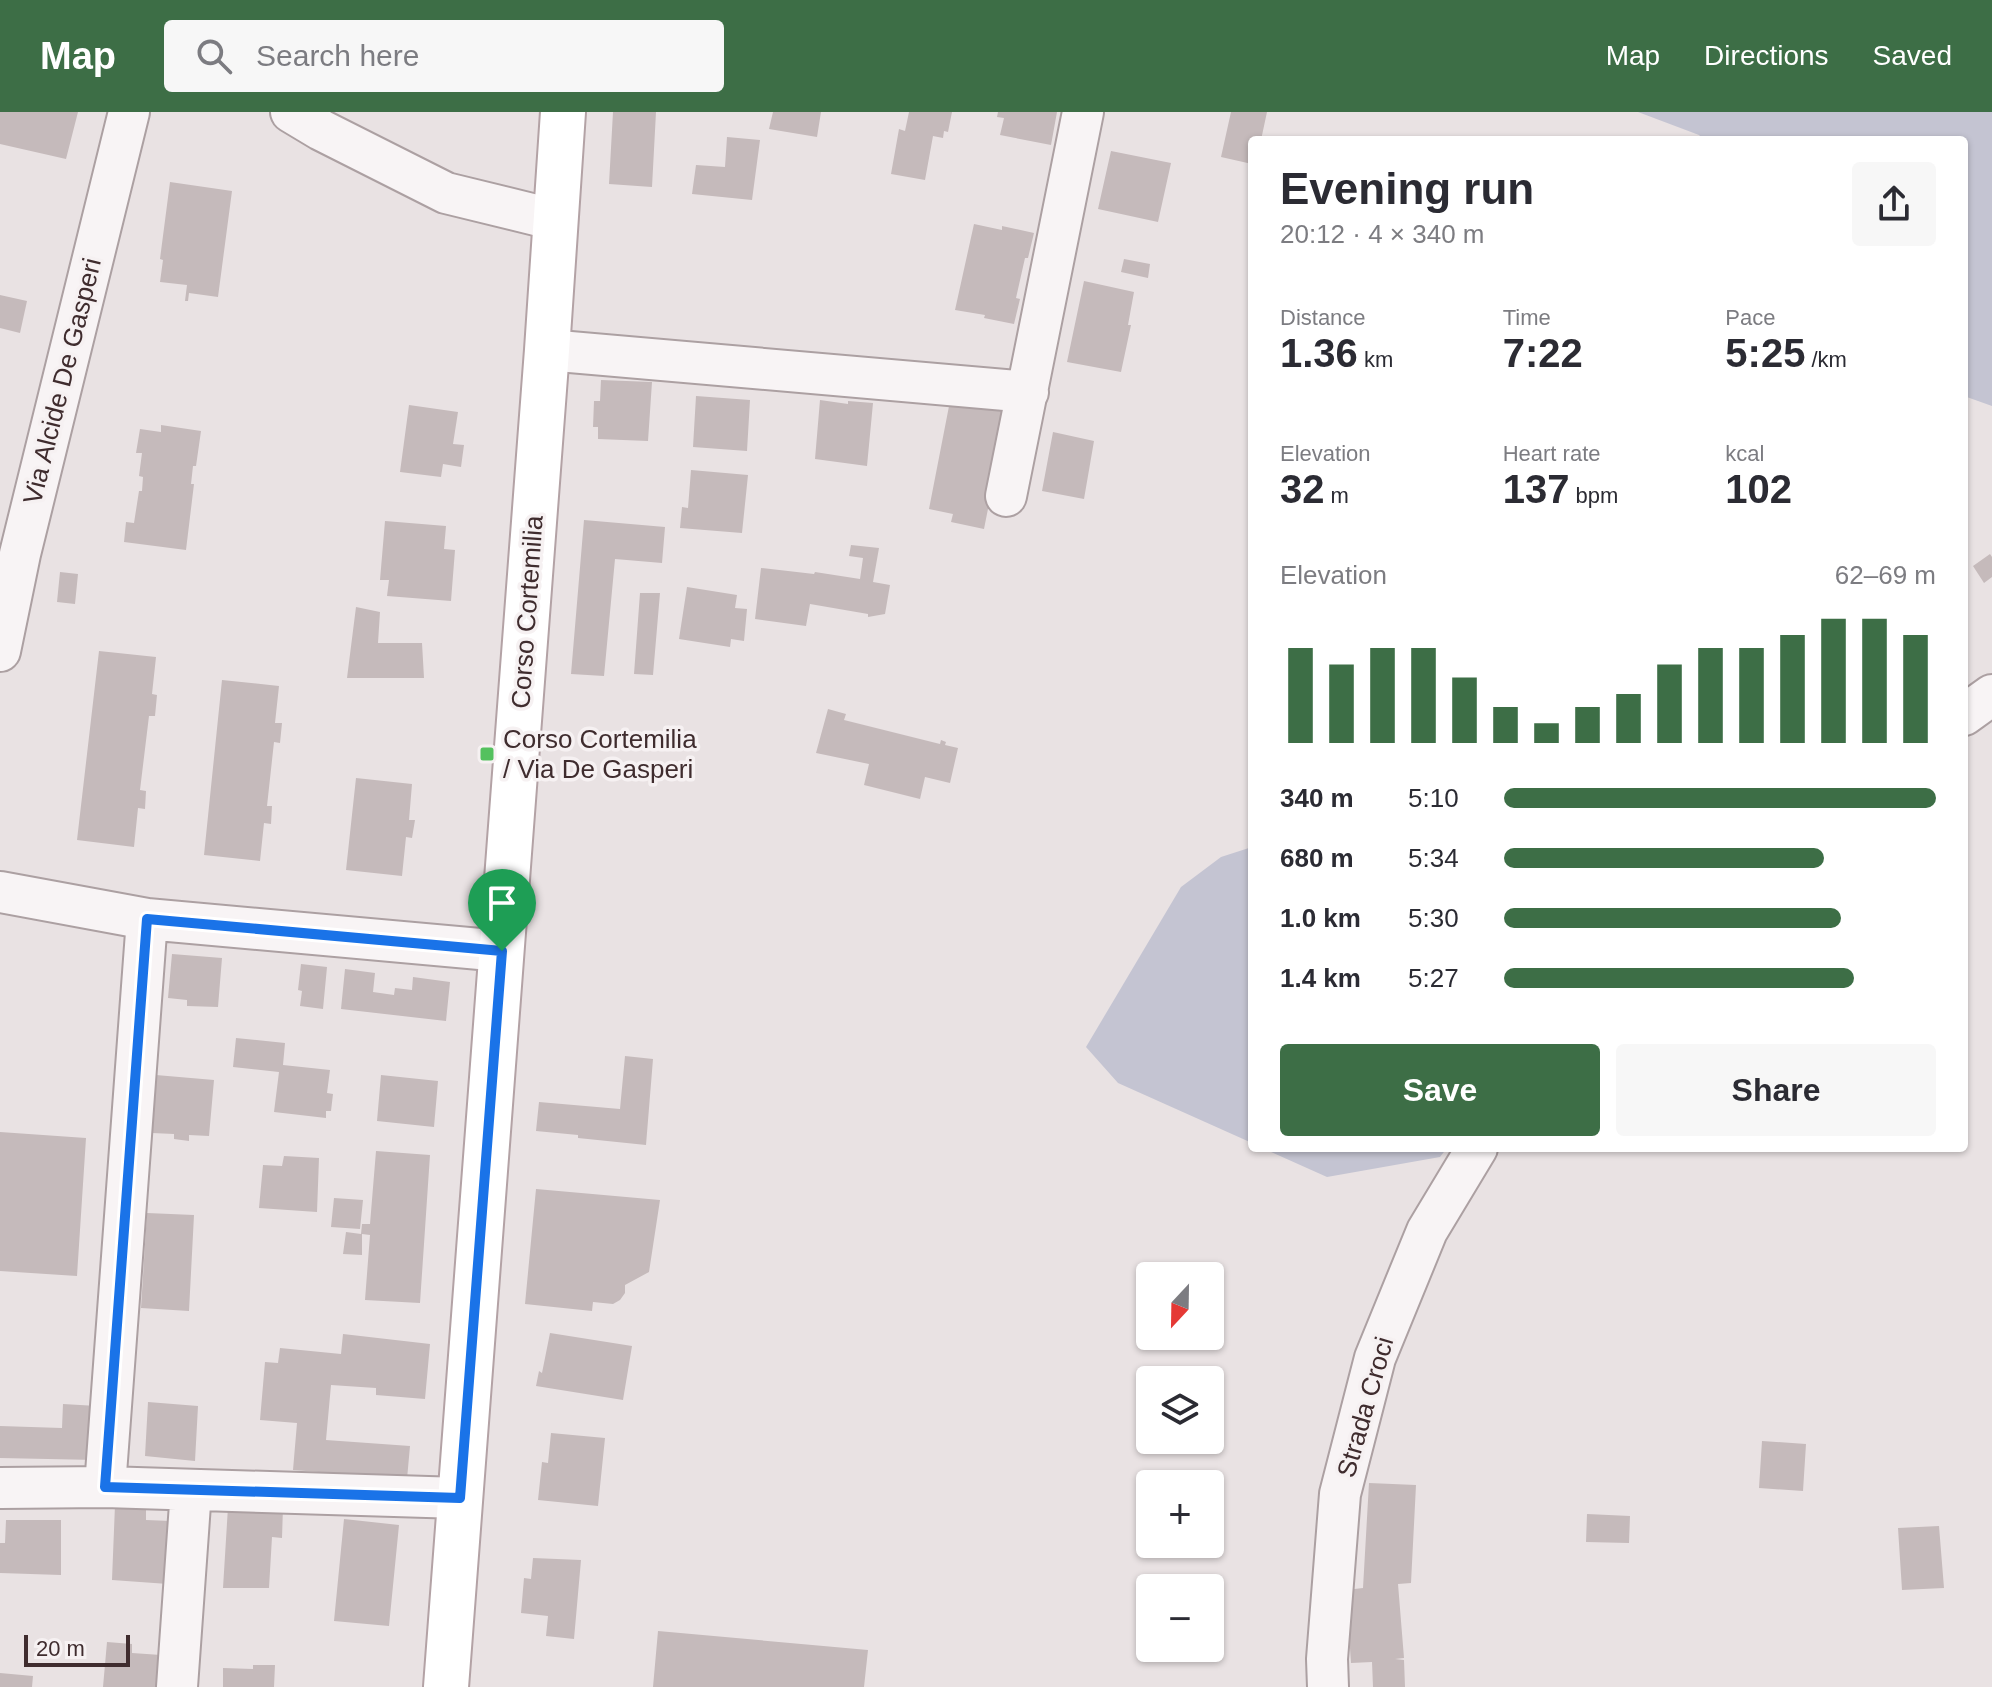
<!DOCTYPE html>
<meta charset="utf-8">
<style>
:root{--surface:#fff;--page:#f7f7f7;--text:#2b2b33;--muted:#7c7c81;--accent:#3d6e46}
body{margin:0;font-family:Helvetica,sans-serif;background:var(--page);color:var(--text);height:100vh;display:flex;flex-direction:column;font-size:30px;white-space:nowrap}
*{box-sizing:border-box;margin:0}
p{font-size:26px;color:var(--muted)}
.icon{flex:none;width:44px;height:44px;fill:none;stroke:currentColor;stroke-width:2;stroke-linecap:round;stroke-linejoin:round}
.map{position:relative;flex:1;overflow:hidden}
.panel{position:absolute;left:1248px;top:24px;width:720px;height:1016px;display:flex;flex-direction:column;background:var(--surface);border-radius:8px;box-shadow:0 2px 6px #0004}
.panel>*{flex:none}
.needle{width:52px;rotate:202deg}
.tools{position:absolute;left:1136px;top:1150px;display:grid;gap:16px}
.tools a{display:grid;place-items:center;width:88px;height:88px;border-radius:8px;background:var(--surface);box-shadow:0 2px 6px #0004;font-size:40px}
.scale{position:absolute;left:24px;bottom:20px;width:106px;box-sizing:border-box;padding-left:8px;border:4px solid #3f2c2e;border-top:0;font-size:22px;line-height:28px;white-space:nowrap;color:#3f2c2e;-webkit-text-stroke:6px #f6f1f2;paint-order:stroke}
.pin{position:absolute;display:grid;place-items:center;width:68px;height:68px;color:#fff;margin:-82px -34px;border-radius:50% 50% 50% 0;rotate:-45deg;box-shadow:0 0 8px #0007}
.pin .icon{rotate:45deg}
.round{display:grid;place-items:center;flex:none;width:84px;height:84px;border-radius:8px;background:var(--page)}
.overview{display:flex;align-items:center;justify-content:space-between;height:136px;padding:0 32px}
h1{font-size:44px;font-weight:600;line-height:60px}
.figures{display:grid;grid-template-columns:repeat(3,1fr);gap:12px;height:136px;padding:8px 32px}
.figures div{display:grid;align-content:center}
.figures b{font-size:40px;font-weight:600}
.figures small{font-size:22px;font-weight:400}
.figures p{font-size:22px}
.chart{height:224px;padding:16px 32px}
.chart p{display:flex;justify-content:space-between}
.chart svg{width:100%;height:144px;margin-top:8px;stroke:var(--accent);stroke-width:6}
.primary-button{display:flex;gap:16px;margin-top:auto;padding:16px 32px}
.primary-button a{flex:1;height:92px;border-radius:8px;background:var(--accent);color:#fff;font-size:32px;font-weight:600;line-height:92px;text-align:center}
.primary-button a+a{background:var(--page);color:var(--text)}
ul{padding:0 32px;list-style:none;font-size:26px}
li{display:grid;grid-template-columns:128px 96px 1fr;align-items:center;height:60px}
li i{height:20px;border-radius:10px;background:var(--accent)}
header{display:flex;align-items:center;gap:48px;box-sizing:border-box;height:112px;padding:0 40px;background:var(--accent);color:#fff}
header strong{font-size:38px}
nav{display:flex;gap:44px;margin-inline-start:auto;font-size:28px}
.search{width:560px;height:72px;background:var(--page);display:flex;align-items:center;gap:20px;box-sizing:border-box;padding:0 28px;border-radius:8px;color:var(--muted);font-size:30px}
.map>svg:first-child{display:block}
</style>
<header>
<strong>Map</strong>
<div class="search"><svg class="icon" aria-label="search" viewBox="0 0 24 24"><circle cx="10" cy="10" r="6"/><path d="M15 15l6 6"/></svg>Search here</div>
<nav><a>Map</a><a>Directions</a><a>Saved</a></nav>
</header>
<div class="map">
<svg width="1992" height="1575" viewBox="0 0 1992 1575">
<rect width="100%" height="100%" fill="#e9e2e3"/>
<!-- green -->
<path fill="#c4c4d2" d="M1638,0H1992V294L1964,284V28H1704L1699,23Z
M1252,735V1031L1118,971L1086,935L1181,775L1221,745Z
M1262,1036H1447L1440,1045L1327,1065Z"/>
<!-- building -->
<path fill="#c5babb" d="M0,0H78L66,47L0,32Z
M613,0H656L652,75L609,72Z
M773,0H821L817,25L769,17Z
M909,0H952L948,20L944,19L943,26L933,24L925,68L891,62L899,17L905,19Z
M998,0H1057L1051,33L1000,23L1004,6L997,5Z
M1231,0H1267L1261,28H1252V52L1221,45Z
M727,25L760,28L752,88L692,82L696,53L725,55Z
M1111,39L1171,51L1158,110L1098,97Z
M170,70L232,79L218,185L189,181L188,189H185L187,173L160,170L163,148L160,147Z
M974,112L1002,118V114L1034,121L1028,146H1025L1016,186L1020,187L1014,212L984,206L985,203L955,198Z
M1124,147L1150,152L1148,166L1121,160Z
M1084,169L1134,180L1128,213H1131L1121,260L1067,250Z
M0,183L27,189L20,221L0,216Z
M601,268L652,270L648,329L598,327V315H593L594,289H600Z
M696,284L750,288L747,339L693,335Z
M820,288L848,292V289L873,291L867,354L815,347Z
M950,289L1009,291L984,417L951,410L953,402L929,397Z
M409,293L458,300L453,332L464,333L461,355L443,352L441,365L400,360Z
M161,313L201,319L196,354H193L191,372H194L186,438L124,430L126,410L134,411L139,379H142L143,365L139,364L142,341H136L140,317L161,320Z
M1053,320L1094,329L1084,387L1042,379Z
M691,358L748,363L742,421L680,416L682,395L688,396Z
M584,408L665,415L662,451L615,447L604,564L571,562Z
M385,409L446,414L444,437L455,438L451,489L387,484L389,468H380Z
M851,433L879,436L873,470L890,473L885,502L868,505V502L810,492L806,514L755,507L761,456L814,462L815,460L860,467L863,446L849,444Z
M1990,442L1992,445V465L1984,471L1973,454Z
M60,460L78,462L75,492L57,490Z
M687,475L737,483L735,496L747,497L744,529L731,527L730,535L679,527Z
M640,481H660L653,563L634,562Z
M356,495L380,500L378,531H422L424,566H347Z
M99,539L156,545L152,582L157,583L155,604H149L140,678L146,679L145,697L138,696L134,735L77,728Z
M222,568L279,574L275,611H282L280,631L274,630L267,694H272L271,712L264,711L260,749L204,743Z
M828,597L846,602L844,608L940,632L941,628L946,630L945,633L958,636L950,671L925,665L920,687L864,673L869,652L816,641Z
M356,666L412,672L409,708H415L412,726L406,725L402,764L346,758Z
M172,842L222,846L218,895L187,894V888L168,886Z
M301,852L327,855L323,897L300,894L302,879L298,878Z
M345,857L375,861L373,880L394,883L395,876L412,878L413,865L450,870L446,909L341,897Z
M236,926L285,931L283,953L330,958L327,981L333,982L331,999H326V1006L274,1000L279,960L233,955Z
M625,944L653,947L646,1033L578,1026V1023L536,1019L539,990L620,997Z
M156,963L214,968L209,1024L189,1023V1029L174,1027V1022L152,1021Z
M381,963L438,969L434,1015L377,1009Z
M0,1020L86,1026L77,1164L0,1159Z
M376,1039L430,1043L420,1191L365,1188L370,1123L362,1122V1143L343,1142L346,1120L361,1122L362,1112H370Z
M284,1044L319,1046L317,1100L259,1096L263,1053L282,1054Z
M536,1077L660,1088L649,1160L625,1173V1181L620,1188L613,1192L593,1190L592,1199L525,1192Z
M334,1086L363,1088L360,1117L331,1115Z
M147,1101L194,1103L189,1199L141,1196Z
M550,1221L632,1234L623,1288L536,1274L539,1259L542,1261Z
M343,1222L430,1232L425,1287L376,1283V1276L331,1273L326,1328L410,1334L407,1367L293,1358L297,1311L260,1308L265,1250L278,1251L280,1236L341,1242Z
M148,1290L198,1294L195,1349L145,1344Z
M63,1292L97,1294L96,1348L0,1346V1314L62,1316Z
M551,1321L605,1326L598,1394L538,1388L542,1350L548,1351Z
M1762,1329L1806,1332L1803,1379L1759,1376Z
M1369,1371L1416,1373L1411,1471L1398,1472L1404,1546L1395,1547L1404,1548L1405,1575H1373L1372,1550L1351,1551L1346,1478L1363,1476Z
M115,1393H146V1408L171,1409L168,1472L112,1468Z
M228,1395H283L282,1426L272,1425L269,1476H223Z
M1587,1402L1630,1404L1629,1431L1586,1430Z
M344,1407L399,1413L389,1514L334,1509Z
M6,1408H61V1463L0,1461V1431H5Z
M1939,1414L1944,1476L1902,1478L1898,1416Z
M533,1446L581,1448L574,1527L546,1524L548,1504L521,1501L524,1466L531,1467Z
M658,1519L868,1538L864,1575H653Z
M107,1530L132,1532V1541L161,1543L159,1575H103Z
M253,1553H275L274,1575H223V1556L253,1557Z
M0,1561L33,1564L32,1575H0Z"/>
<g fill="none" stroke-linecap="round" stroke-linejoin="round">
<defs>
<path id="minor" d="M291,0L321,18L446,81L556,108
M547,238L1028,280
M1006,384L1083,0
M0,539L20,442L129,0
M1964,603L1992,583
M0,780L147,807L502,839
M105,1375L147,807
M0,1376L105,1375L460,1386
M177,1575L191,1378
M1328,1575L1327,1547L1340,1382L1375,1246L1427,1119L1477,1036"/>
<path id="primary" d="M446,1575L547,238L563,0"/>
</defs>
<!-- minor casing -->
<use href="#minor" stroke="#aca0a2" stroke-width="44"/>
<!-- primary casing -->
<use href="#primary" stroke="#b3a2a5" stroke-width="48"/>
<!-- minor -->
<use href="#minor" stroke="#f8f4f5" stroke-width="40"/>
<!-- primary -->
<use href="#primary" stroke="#fff" stroke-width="44"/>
</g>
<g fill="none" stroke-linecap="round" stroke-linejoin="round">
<defs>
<path id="route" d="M147,807L502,839L460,1386L105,1375Z"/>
</defs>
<!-- route casing -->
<use href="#route" stroke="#fff" stroke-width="16"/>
<!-- route -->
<use href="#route" stroke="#1a73e8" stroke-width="10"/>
</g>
<!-- markers -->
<rect fill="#54c15e" stroke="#f6f1f2" stroke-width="3" x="479" y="634" width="16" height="16" rx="4"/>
<g text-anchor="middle" stroke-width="7" stroke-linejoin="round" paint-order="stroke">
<!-- street labels -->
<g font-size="26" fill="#3f2c2e" stroke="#f6f1f2">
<text transform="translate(62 269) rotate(-76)" y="9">Via Alcide De Gasperi</text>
<text transform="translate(527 500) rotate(-86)" y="9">Corso Cortemilia</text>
<text transform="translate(1365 1295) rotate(-74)" y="9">Strada Croci</text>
</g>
<!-- poi labels -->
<g font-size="26" fill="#3f2c2e" stroke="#f6f1f2" text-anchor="start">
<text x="503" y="636">Corso Cortemilia<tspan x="503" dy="30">/ Via De Gasperi</tspan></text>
</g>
</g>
</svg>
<div class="tools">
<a><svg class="needle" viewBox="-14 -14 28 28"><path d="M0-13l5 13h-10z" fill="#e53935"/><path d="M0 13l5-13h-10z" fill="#7c7c81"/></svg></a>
<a><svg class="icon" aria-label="layers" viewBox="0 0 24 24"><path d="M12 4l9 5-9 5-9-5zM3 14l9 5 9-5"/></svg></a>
<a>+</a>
<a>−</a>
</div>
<div class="scale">20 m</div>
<div class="pin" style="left:502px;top:839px;background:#1e9e55"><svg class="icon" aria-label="arrive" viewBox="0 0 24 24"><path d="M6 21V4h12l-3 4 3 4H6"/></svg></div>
<section class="panel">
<div class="overview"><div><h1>Evening run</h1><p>20:12 · 4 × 340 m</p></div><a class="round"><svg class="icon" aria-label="share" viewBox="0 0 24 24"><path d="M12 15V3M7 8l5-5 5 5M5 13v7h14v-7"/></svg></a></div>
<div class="figures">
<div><p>Distance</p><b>1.36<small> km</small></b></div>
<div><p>Time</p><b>7:22</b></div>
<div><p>Pace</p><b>5:25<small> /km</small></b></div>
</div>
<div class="figures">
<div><p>Elevation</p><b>32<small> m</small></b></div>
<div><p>Heart rate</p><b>137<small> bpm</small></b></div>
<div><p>kcal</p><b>102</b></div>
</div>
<div class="chart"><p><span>Elevation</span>62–69 m</p>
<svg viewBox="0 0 160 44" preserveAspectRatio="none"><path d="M5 44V15M15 44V20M25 44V15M35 44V15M45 44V24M55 44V33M65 44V38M75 44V33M85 44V29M95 44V20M105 44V15M115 44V15M125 44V11M135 44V6M145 44V6M155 44V11"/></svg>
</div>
<ul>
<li><b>340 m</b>5:10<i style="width:100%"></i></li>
<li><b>680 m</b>5:34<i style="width:74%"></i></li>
<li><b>1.0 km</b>5:30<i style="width:78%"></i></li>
<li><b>1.4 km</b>5:27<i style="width:81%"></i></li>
</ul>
<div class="primary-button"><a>Save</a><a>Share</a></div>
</section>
</div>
